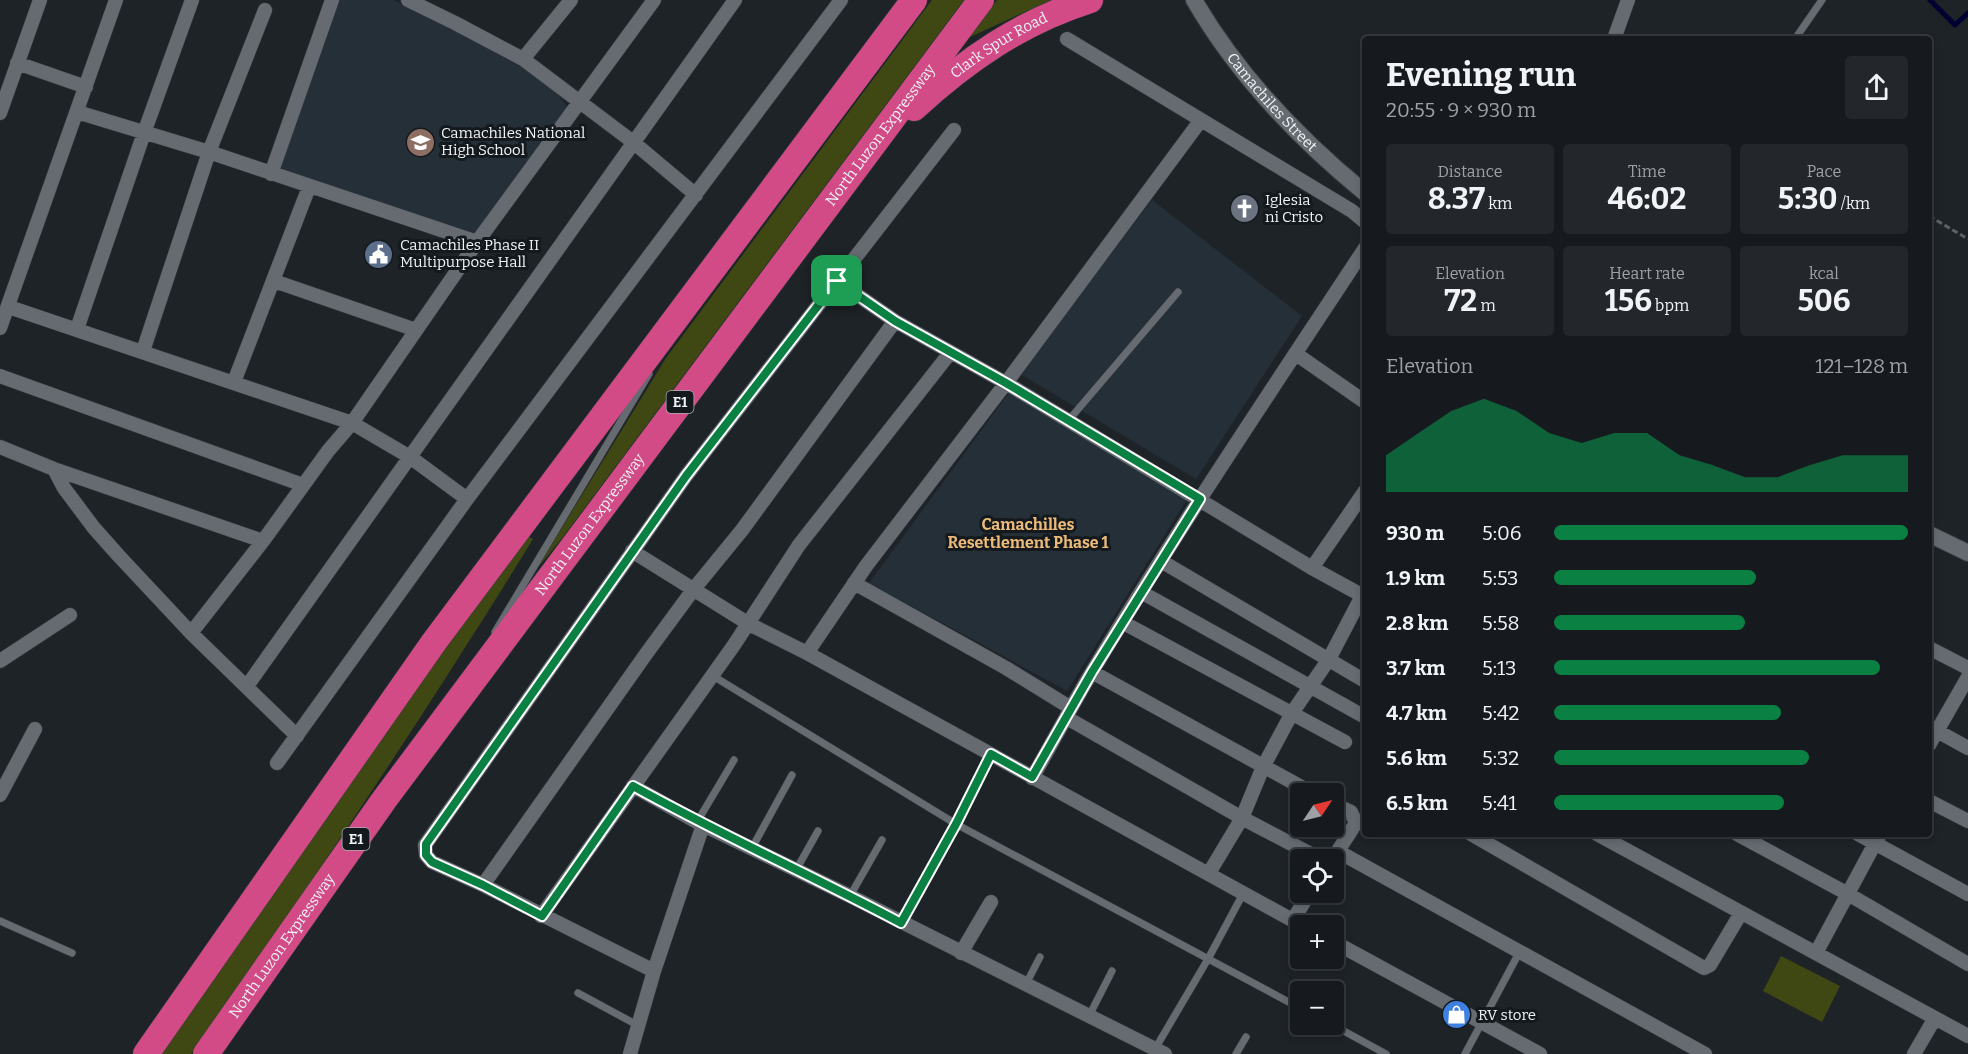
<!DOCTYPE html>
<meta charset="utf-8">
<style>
:root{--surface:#161a1e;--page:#23272b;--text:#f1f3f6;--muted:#9ea1a4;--line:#35383c;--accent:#0b8043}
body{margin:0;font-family:Bitter,serif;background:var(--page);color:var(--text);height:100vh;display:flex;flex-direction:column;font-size:22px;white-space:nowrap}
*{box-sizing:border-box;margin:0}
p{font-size:20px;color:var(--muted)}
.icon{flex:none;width:33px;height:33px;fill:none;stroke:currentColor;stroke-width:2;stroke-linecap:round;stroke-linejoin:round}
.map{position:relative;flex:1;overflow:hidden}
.drawer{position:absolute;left:1362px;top:36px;width:570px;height:801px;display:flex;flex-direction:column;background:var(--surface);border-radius:6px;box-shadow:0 3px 9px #0003,0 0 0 2px var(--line)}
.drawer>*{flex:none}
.needle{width:39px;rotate:55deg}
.controls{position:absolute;left:1290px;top:783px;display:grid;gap:12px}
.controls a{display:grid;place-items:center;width:54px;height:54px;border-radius:6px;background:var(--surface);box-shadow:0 3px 9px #0003,0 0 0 2px var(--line);font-size:30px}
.pin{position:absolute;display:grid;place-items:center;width:51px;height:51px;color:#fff;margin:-26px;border-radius:12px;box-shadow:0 3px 9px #0006}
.round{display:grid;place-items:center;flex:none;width:63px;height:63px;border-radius:6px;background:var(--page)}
.summary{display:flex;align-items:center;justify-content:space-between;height:102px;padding:0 24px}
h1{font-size:33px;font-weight:700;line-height:45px}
.metrics{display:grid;grid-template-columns:repeat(3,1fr);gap:9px;height:102px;padding:6px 24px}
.metrics div{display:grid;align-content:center;border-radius:6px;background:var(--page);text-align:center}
.metrics b{font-size:30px;font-weight:700}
.metrics small{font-size:16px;font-weight:400}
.metrics p{font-size:16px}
.chart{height:168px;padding:12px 24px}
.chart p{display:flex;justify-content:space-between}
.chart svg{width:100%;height:108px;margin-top:6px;fill:var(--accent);opacity:.7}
ul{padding:0 24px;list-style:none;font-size:20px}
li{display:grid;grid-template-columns:96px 72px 1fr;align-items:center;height:45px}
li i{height:15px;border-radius:8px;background:var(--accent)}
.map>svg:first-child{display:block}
</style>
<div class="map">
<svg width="1968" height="1054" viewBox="0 0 1968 1054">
<rect width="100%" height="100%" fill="#1e2328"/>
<!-- built -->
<path fill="#252f38" d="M335,0H393L467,34L550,85L574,115L483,243L277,170Z
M1152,200L1302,316L1196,479L1020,374Z
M1011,390L1188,498L1067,691L869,583Z"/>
<!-- green -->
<path fill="#3f4812" d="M932,0H964L563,537L536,570L666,358Z
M997,0H1051L968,38Z
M524,534L533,539C425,715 310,886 191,1054H152Z
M1781,956L1840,986L1822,1022L1763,991Z"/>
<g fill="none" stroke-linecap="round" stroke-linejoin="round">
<!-- stream -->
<path stroke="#000031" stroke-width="5" d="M1930,0L1955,25L1968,13"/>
<defs>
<path id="service" d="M1795,39L1822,0
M1068,421L1178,292
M495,632L649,374
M713,676L956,824L1300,1008
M697,822L734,760
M752,848L792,775
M796,870L818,831
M850,896L882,840
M0,921L72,953
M901,923L956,824L991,754
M1026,984L1040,957
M578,993L639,1026
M1089,1016L1112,971
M1331,1024L1386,1054
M1155,1049L1208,959L1244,892
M1236,1054L1246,1037
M1465,1054L1520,951"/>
<path id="minor" d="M408,0L455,23L523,59L633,142L696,195
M1067,39L1352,211L1365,222
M1614,39L1628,0
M523,59L571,0
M17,63L86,87
M77,112L209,152L477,242
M0,113L40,0
M271,174L332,0
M274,281L416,330
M837,281L895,321L1006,383L1312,568L1365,597
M9,307L352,423L410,457L467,499
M0,328L116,0
M77,329L144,133L192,0
M143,351L209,152L265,10
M1296,354L1365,402
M0,376L303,485
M234,382L309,187
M0,447L54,469L64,488L94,528L118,555L191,633L297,736
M54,469L263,541
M632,551L749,624L807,653L1303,926
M1161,561L1365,681
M1312,568L1365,491
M854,583L1006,668L1071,708
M1141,592L1365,717
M1122,622L1345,742
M191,633L263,541L328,451L352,423L477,242L654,0
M1929,648L1968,668
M807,653L866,566L1006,383L1201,120
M0,661L70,615
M1092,672L1314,794
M247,686L735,0
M1067,718L1242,818L1322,860
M1930,727L1968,748
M1929,745L1968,677
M277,763L467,499L841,0
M1032,778C1053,742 1072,705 1093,670C1179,527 1273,388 1365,248
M633,786L697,822L850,896L1165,1054
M0,795L35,729
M1929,801L1968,821
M1471,834L1704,968L1710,965L1741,913
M1597,834L1968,1036
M1737,834L1848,894L1968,964
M1858,834L1968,894
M1339,852L1705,1054
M1332,860L1356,823L1351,812L1334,804
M1209,873L1242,818L1263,767L1292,713L1329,659L1362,596
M483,885L646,654L693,590L742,530L895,321
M541,916L734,645L799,545L950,353
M1293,920L1310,892
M1334,942L1540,1054
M961,953L991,902
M1816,953L1880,834
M654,971L483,885L432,862L426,855L425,845L686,476L954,130
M630,1054L654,971L703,825
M1914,1054L1935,1018"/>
<g id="tertiary">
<path id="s1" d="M1194,0C1237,74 1299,139 1365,193"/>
<path d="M1929,534L1968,553"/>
</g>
<g id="motorway">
<path id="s2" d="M914,108C966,60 1021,22 1090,0"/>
<path d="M146,1054L434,642L914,0"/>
<path id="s3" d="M206,1054L384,800L981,0"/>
</g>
</defs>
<!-- service casing -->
<use href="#service" stroke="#3b3f43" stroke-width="8"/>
<!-- minor casing -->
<use href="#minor" stroke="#3b3f43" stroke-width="15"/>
<!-- tertiary casing -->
<use href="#tertiary" stroke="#3b3f43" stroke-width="18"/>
<!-- motorway casing -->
<use href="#motorway" stroke="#3b3f43" stroke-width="27"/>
<!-- path -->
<path stroke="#5d6166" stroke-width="3" stroke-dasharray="6 3" stroke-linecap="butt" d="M1929,216L1968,239"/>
<!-- service -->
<use href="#service" stroke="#656b71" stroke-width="7"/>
<!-- minor -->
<use href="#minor" stroke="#656b71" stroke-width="14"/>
<!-- tertiary -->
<use href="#tertiary" stroke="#656b71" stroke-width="16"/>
<!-- motorway -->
<use href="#motorway" stroke="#d24b86" stroke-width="26"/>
</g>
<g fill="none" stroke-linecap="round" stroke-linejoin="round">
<defs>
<path id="route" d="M837,281L895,321L1006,383L1200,499L1092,672L1032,777L991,754L956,824L901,923C813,876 721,835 633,786L542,916L483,885L432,862L426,855V844L686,476Z"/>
</defs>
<!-- route casing -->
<use href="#route" stroke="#fff" stroke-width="12"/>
<!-- route -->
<use href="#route" stroke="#0b8043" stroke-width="8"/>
</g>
<!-- icons -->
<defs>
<symbol id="school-disc" viewBox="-11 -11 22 22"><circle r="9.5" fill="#8d6e63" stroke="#14191e"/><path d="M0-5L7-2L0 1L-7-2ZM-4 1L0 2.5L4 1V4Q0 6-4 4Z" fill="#fff"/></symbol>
<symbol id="church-disc" viewBox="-11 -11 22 22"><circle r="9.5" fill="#6b7280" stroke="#14191e"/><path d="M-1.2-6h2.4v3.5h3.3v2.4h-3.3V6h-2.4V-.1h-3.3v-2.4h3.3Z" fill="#fff"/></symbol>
<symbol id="civic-disc" viewBox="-11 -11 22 22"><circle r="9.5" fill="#5c6f8a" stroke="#14191e"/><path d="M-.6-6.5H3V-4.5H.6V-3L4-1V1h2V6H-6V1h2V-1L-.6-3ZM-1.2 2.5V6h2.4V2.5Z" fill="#fff"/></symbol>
<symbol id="shop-disc" viewBox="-11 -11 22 22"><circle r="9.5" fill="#3f7fe0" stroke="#14191e"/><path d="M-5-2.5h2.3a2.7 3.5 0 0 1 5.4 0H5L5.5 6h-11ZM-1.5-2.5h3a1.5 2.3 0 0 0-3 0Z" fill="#fff"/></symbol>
</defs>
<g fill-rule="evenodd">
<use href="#school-disc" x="404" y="126" width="33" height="33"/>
<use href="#church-disc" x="1228" y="192" width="33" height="33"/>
<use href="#civic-disc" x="362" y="238" width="33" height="33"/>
<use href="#shop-disc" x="1440" y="998" width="33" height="33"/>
</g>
<g text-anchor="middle" stroke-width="6" stroke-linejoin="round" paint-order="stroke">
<!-- shield labels -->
<g fill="#14191e" stroke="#adb1b4" stroke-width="1.5">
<rect x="666.5" y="391" width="27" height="22" rx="4.5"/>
<rect x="342.5" y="828" width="27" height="22" rx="4.5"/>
</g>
<g font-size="14" font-weight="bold" fill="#eef2f5">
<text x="680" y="407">E1</text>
<text x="356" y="844">E1</text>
</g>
<!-- street labels -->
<g font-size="15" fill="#eef2f5" stroke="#14191e">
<text dy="5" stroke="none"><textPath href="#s2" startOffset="106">Clark Spur Road</textPath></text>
<text dy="5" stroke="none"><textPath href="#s1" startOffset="129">Camachiles Street</textPath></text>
<text dy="5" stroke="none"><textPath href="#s3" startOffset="1140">North Luzon Expressway</textPath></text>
<text dy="5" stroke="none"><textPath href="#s3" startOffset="654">North Luzon Expressway</textPath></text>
<text dy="5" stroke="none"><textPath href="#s3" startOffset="132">North Luzon Expressway</textPath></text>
</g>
<!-- poi labels -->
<g font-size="15" fill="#eef2f5" stroke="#14191e" text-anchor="start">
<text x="441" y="138">Camachiles National<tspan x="441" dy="17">High School</tspan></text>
<text x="1265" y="205">Iglesia<tspan x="1265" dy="17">ni Cristo</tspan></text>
<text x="400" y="250">Camachiles Phase II<tspan x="400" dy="17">Multipurpose Hall</tspan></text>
<text x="1478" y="1020">RV store</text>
</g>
<!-- neighbourhood labels -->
<g font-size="16" font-weight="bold" fill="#ecbb7a" stroke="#14191e">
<text x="1028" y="530">Camachilles<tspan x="1028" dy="18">Resettlement Phase 1</tspan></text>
</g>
</g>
</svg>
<div class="controls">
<a><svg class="needle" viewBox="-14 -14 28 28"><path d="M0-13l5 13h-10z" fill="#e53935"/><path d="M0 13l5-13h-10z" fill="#9ea1a4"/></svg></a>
<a><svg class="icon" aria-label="locate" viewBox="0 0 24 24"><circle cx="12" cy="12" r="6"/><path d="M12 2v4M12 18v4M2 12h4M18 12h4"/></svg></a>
<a>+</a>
<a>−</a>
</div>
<div class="pin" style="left:837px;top:281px;background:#1e9e55"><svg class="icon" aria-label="arrive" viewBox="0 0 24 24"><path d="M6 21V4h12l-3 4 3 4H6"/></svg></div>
<section class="drawer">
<div class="summary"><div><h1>Evening run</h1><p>20:55 · 9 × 930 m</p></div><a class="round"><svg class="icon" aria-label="share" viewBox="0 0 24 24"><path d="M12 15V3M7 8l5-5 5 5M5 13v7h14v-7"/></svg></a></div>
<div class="metrics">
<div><p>Distance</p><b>8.37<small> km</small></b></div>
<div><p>Time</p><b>46:02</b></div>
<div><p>Pace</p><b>5:30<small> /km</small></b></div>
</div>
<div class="metrics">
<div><p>Elevation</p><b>72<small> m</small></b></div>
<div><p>Heart rate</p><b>156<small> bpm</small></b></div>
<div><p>kcal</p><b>506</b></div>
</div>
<div class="chart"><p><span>Elevation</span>121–128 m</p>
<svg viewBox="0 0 160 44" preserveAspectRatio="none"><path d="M0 44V29L10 20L20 11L30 6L40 11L50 20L60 24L70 20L80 20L90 29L100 33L110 38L120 38L130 33L140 29L150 29L160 29V44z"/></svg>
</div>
<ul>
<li><b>930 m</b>5:06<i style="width:100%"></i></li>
<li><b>1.9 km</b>5:53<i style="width:57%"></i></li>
<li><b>2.8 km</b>5:58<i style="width:54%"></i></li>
<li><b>3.7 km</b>5:13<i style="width:92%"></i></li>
<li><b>4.7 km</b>5:42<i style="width:64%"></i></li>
<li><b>5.6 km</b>5:32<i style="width:72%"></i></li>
<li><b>6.5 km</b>5:41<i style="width:65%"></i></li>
</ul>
</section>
</div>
